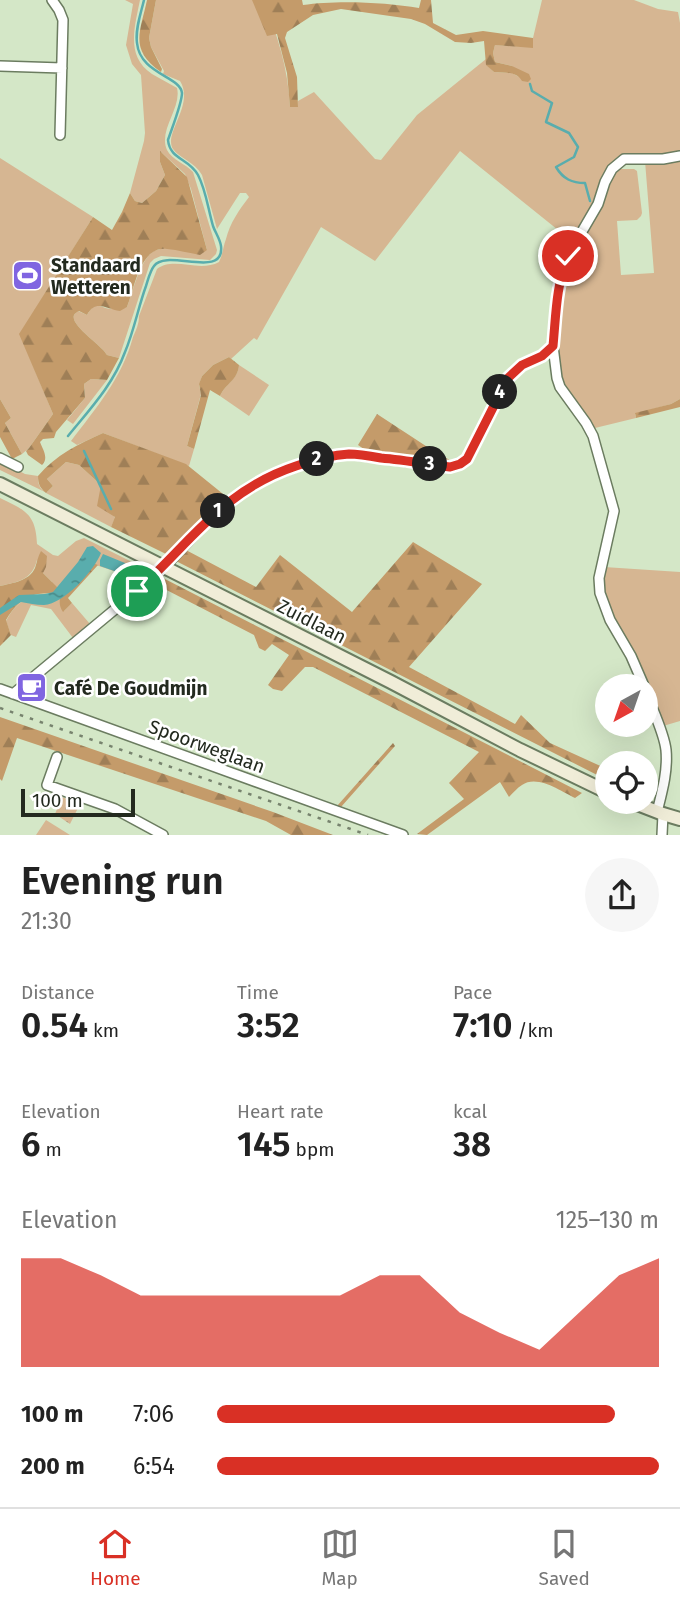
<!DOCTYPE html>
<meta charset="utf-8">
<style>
:root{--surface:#fff;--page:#f6f6f6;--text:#222;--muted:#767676;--line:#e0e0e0;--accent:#d93025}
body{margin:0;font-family:"Fira Sans",sans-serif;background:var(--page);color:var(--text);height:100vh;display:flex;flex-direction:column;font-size:26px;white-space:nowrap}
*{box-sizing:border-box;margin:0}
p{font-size:23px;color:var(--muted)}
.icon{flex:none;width:38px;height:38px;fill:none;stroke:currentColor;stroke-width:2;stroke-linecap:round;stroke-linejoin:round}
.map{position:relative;height:835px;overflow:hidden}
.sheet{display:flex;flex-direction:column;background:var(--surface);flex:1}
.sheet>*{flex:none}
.needle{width:46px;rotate:220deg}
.controls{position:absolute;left:595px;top:674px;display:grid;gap:14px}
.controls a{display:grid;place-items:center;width:63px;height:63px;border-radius:50%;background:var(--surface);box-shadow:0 7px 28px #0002;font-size:35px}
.scale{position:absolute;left:21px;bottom:18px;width:114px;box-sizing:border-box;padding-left:7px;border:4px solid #232a1f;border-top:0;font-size:19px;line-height:24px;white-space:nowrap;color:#232a1f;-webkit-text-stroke:5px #fff;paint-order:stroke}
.pin{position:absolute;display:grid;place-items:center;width:60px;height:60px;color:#fff;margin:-30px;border:4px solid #fff;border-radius:50%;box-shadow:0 2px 7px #0007}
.km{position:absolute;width:35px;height:35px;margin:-18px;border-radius:50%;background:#222;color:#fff;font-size:19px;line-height:35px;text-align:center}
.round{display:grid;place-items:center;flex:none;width:74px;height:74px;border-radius:37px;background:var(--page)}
.summary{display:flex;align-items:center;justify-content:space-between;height:119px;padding:0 21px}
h1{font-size:38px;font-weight:600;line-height:52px}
.stats{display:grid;grid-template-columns:repeat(3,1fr);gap:10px;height:119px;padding:7px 21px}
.stats div{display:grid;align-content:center}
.stats b{font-size:35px;font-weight:600}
.stats small{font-size:19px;font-weight:400}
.stats p{font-size:19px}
.chart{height:196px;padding:14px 21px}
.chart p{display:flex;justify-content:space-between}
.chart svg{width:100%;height:126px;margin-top:7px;fill:var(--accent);opacity:.7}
ul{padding:0 21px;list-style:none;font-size:23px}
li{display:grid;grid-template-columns:112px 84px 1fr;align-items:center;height:52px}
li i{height:18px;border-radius:9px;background:var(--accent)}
.tabs{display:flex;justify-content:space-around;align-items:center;height:98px;border-top:2px solid var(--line);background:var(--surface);font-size:19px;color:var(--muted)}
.tabs a{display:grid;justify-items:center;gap:4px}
.tabs .on{color:var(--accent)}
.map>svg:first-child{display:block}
</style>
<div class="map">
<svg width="680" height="835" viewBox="0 0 680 835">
<defs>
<pattern id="forest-firs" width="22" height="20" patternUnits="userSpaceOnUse" patternTransform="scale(1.75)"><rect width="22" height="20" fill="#c49b6a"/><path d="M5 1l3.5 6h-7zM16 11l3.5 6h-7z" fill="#9f7f57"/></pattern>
<pattern id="garden-dots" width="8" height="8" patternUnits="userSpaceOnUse" patternTransform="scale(1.75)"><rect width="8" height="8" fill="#d6b692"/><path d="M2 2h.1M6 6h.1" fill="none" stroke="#ad9477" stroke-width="1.8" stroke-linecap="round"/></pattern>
<pattern id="water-ripples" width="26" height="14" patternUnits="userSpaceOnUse" patternTransform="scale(1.75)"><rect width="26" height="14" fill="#59adad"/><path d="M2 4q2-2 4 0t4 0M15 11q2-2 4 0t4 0" fill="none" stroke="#498d8c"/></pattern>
</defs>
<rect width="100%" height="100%" fill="#d4e7c7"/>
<!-- green -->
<path fill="#d6b692" d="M125,0H140C135,26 125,56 152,74C160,79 169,83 177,88C182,108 158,130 167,150C172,160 186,164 193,172L217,250L216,254L210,260L161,256L154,259L150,263L119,358L107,355C102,345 70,326 74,315C75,313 77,312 78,311L87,315C97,298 100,310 114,309C119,309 123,308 127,307C133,292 141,254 157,250C172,245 192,249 207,250L191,189L185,174L161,152L160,162L165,175L156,191L142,203L135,201L130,193L144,141L145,133L141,75L132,64L126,45L133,4Z
M156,0H263C278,36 288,68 290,107H298V101L314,92L375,159L381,160L417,115L486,59L487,65L494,72L512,73L519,77L512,66L495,62L493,53L495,45L533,47V38L542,0H634L658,9L678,12L680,23V152C659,157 635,150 616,158L606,171L588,215L573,242L460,151L375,261L321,227L257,340L254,338L231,359L229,357L213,365L202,376L199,385L201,394L187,446L194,449L189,466L103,433L77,445L71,441C96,408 122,378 133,337C136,330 139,324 139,316L157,269C174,256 199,273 219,262C223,254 223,247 226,239C230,223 239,210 249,197L246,193H240L217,229L202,175C195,162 179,158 173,149C163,133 195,105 180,81L163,74L164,71L151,47L149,38Z
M0,158L93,217L20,334L53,414L29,448L22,454L5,423L11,418L0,399Z
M680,160V399L671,404L635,414L636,418L595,428L566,389L559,372L558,336L561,292L566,268L598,213L606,188L617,167L619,169H634L637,171L642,213L641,216L637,220L617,221L621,275L654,273L645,161Z
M239,365L269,385L249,416L220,396C226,383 238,379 239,365Z
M91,379L107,380L73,424L67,420L85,398L84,384Z
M0,461L25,474L38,476C38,484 39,488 45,492L0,470Z
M66,462L79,465L101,485L115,518L111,527L46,493L53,486L47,479Z
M0,498C25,510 36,514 37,544L53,555L58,556L76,541L84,538L148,570L143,581L93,564L66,587L64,611L72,603L90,624L73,638L51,609L31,605L16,637L11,635L6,621C17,601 28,594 50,594L52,582L43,573L37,560C32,580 18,582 0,586Z
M604,567L680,572V721L663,726L636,659L611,611L604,587Z
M46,820L70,835H36Z"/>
<!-- forest -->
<path fill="url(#forest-firs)" d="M147,0H156L149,38L151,47L162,69L161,72C129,49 140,33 147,0Z
M252,0H302L303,5C335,0 386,2 419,8L421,0H431L433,23L456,35L483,31L533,38V48L495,45L493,53L495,62L512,66L529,74L531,79L528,82L522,81C516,71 505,73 494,72L486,65L484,41L471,43L455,42L425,24L411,19L341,9L313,15L287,32L285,38L297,77L298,107H290L287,73L277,34L267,36Z
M160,151L187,177L207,250L200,255C189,253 178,250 167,249C140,246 135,287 127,307L120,311C105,309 96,299 87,315L79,311C77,312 75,313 74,315C70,326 102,345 107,355L119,358L107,380L91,379L84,384L85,398L56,432L54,438L43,439L40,442C43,450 49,458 42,465L28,455L26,451L29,448L53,414L19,334L93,217L112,230L122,212L130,193L135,201L142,203L156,191L165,175L160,162Z
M229,357L239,365C238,380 226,383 220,396L210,390L194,449L187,446L201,395L199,384L202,376L213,365Z
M0,399L11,418L5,423L22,454L12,459L0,437Z
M680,399V407L636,418L635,413L671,404Z
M377,414L432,450L455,463L450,464L371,454L358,445Z
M103,433L186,464L228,498L207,515L170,553L166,554L111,527L115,517L97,506L101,485L79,465L66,462L47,479L53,486L46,493C40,488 38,484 38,476C56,455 78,444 103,433Z
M413,542L482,584L409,667L515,724L521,715L550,743L607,769V780L174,560L184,549L256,587L280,555L352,612Z
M41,551L47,556L46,567L43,573L57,587V591C50,594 46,593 38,594C23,596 13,608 6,620L11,635L0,646V586C13,583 29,581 35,568C37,562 38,556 41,551Z
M93,563L98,565L68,598L72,603L63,612C59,606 59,602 61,594Z
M158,577H161L582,793L575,798C561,791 537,774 522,785C517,788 513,793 509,797L500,782L427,835L417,834L464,799L449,783L479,752L313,667H305L282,691L273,689L268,685L289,655L272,644L265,651L259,648L254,635L151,582Z
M0,717L273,812L333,835H291L266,821L17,738L2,781L0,779Z
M393,743L395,746L341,807L337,806Z"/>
<!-- garden -->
<path fill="url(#garden-dots)" d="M62,797L80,804L70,824L55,814Z"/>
<!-- water -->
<path fill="url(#water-ripples)" d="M93,546L101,553C94,571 64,604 44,605C36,605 28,603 21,602L0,615V608L19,595L45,594L53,592L78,562L87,547Z
M103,554L142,570L139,577L134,578L100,566V560Z"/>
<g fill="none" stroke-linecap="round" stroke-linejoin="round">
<!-- stream -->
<path stroke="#59adad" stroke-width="2.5" d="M530,84L532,91L552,103L546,122L569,133L578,147L574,157L556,167C563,179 572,183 585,183L590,201
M68,436C90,409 113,385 125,352C134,331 138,308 146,286C148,280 150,271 154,266C166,248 225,280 221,246C220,239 215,232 213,226C208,209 206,190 198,175C189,158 170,160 168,140C172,128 182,103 182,93C180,76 140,74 137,43C135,29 141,13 144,0
M84,451L111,509"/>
<defs>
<path id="minor" d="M52,0L59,10L63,20L60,135
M0,66L62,68
M553,346L557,378L560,387L586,423L593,436L614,511L599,578L600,593L610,620L631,656L644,686
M0,458L18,467
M0,689L403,835
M646,692C652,709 664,732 666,750C668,771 662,792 657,812
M13,694L137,591L171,560L212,516L229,501L270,476L308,462L330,456L351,454L450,467L460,464L467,459L508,378L522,365L542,356L553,346L558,289L563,267L573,247L598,204L605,182L612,169L624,159H663L680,156
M57,757L47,785L115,809L163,835
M662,835L663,814"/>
<path id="secondary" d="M0,484L391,682L520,750L607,792
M632,802L663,814L680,819"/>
</defs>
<!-- minor casing -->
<use href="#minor" stroke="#6b7c60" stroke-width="12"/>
<!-- secondary casing -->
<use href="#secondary" stroke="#6b7c60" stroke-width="16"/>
<!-- minor -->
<use href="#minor" stroke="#fff" stroke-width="9"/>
<!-- secondary -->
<use href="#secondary" stroke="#f0edd8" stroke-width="12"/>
<!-- rail -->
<path stroke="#77836e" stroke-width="2.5" stroke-dasharray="3.5 7" stroke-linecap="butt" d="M0,708L368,835"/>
</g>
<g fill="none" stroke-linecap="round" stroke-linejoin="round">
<defs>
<path id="route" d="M137,591C191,542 223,490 296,466C313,460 330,455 349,454C359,454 370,456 381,458C404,460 427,464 450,467L460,464L467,459L508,378L522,365L542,356L553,346C556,315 556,285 568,256"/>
</defs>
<!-- route casing -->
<use href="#route" stroke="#fff" stroke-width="14"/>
<!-- route -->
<use href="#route" stroke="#d93025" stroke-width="9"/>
</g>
<!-- icons -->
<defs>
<symbol id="stadium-square" viewBox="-11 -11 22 22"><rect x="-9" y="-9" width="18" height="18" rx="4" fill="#8065e1" stroke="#fff"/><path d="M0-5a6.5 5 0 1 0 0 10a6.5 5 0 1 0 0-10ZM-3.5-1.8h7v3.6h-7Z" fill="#fff"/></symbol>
<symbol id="cafe-square" viewBox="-11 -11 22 22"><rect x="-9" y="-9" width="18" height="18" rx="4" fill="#8065e1" stroke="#fff"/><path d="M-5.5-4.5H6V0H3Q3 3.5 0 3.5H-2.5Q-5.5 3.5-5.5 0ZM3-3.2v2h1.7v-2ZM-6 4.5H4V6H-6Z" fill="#fff"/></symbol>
</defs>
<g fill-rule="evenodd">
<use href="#stadium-square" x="10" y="258" width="35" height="35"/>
<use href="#cafe-square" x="14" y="670" width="35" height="35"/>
</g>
<g text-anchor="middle" stroke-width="5" stroke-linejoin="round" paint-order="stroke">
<!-- poi labels -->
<g font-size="19" font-weight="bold" fill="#232a1f" stroke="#fff" text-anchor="start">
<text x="51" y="272">Standaard<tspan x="51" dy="22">Wetteren</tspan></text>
<text x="54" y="695">Café De Goudmijn</text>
</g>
<!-- street labels -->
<g font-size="19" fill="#232a1f" stroke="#fff">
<text transform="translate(312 621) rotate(27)" y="7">Zuidlaan</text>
<text transform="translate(207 746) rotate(20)" y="7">Spoorweglaan</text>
</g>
</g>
</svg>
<div class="controls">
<a><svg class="needle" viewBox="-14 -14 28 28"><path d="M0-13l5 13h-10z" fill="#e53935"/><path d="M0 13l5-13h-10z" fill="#767676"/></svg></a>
<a><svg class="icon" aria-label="locate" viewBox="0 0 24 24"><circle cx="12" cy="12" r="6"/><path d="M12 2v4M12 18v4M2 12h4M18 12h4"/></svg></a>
</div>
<div class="scale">100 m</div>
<div class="pin" style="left:137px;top:591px;background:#1e9e55"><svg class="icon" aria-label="arrive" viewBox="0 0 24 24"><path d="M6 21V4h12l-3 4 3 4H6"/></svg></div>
<div class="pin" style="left:568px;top:256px;background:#d93025"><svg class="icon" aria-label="check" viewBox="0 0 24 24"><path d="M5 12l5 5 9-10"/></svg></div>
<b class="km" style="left:218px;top:511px">1</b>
<b class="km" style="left:317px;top:459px">2</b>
<b class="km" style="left:430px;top:464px">3</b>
<b class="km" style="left:500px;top:392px">4</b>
</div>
<section class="sheet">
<div class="summary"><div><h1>Evening run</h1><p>21:30</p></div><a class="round"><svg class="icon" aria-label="share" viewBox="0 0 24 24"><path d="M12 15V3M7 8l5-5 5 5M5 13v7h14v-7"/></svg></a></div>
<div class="stats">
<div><p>Distance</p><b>0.54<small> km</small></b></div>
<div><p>Time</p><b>3:52</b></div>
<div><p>Pace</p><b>7:10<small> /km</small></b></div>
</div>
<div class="stats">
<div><p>Elevation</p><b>6<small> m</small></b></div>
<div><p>Heart rate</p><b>145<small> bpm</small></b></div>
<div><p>kcal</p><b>38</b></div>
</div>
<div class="chart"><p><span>Elevation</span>125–130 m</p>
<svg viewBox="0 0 160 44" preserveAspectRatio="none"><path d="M0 44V6L10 6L20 12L30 19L40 19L50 19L60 19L70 19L80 19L90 12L100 12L110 25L120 32L130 38L140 25L150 12L160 6V44z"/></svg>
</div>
<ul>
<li><b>100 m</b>7:06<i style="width:90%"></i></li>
<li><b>200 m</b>6:54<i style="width:100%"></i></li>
</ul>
</section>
<nav class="tabs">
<a class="on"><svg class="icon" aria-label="home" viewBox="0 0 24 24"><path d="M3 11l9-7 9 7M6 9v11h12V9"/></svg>Home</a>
<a><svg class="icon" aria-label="map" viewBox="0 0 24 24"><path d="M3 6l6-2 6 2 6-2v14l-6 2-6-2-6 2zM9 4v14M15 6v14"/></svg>Map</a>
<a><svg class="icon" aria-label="saved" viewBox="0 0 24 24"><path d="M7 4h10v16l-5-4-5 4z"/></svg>Saved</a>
</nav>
